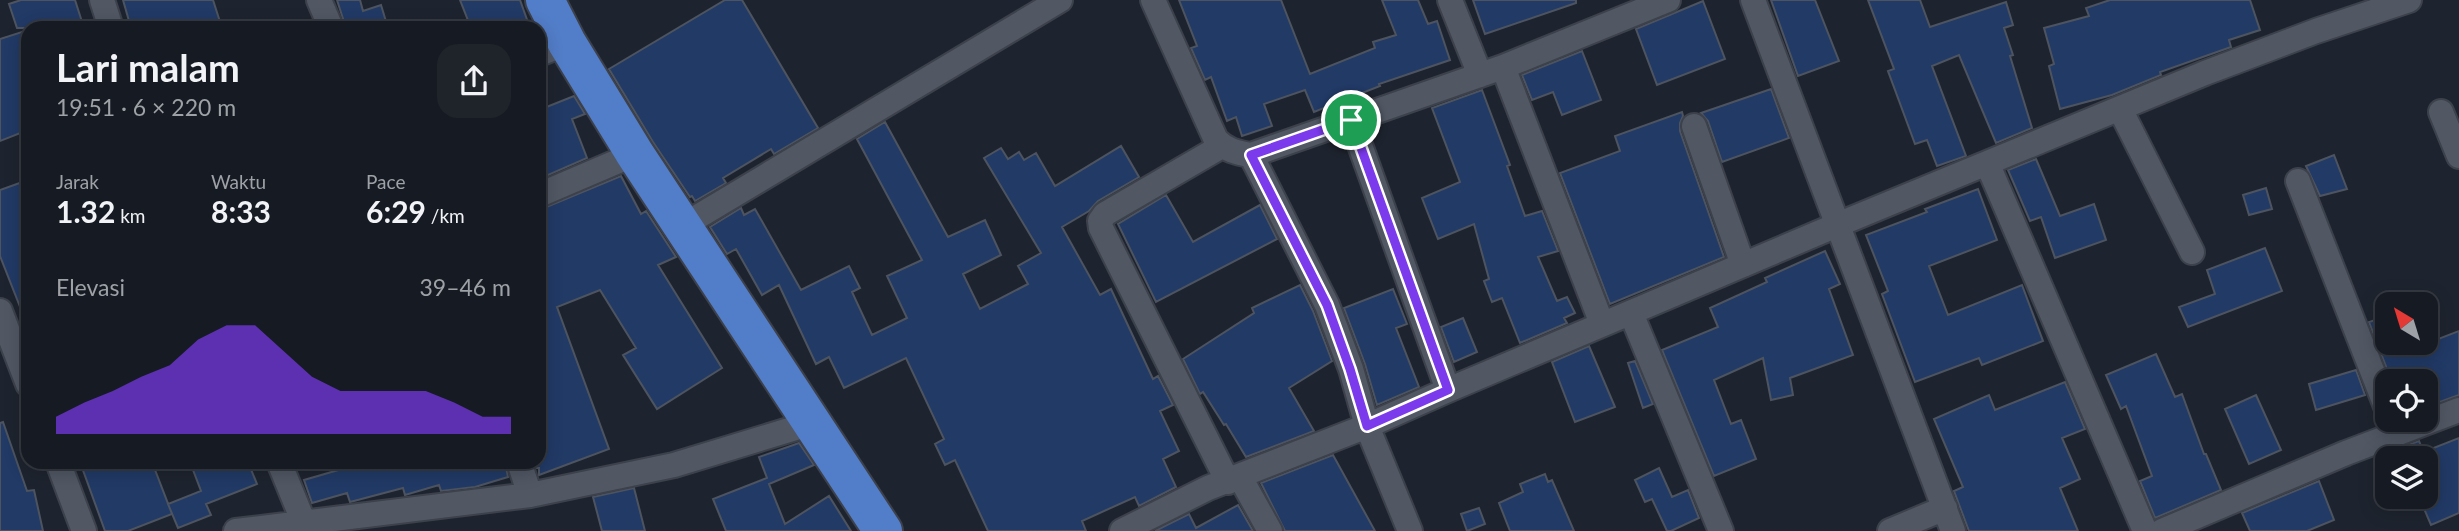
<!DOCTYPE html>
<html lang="id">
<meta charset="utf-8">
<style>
:root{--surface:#161b23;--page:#1f242b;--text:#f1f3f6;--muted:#9ea1a6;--line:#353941;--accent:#7c3aed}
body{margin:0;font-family:Lato,sans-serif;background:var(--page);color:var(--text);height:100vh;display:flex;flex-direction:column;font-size:26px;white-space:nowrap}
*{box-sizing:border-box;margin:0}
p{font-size:23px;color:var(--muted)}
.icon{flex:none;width:38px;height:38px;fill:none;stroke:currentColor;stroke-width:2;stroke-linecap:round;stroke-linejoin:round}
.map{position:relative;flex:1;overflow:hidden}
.side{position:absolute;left:21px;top:21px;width:525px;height:448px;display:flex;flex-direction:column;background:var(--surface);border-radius:21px;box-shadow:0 4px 18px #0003,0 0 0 2px var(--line)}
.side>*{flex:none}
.needle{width:46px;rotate:322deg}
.fabs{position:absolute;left:2375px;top:292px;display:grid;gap:14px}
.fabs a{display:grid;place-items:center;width:63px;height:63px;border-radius:14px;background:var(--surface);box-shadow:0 4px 18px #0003,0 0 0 2px var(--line);font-size:35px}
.pin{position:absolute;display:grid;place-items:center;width:60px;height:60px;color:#fff;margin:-30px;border:4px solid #fff;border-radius:50%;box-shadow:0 2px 7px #0007}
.round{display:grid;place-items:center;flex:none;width:74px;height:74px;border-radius:21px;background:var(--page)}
.summary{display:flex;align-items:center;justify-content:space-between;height:119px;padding:0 35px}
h1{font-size:38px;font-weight:700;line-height:52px}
.stats{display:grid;grid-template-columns:repeat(3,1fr);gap:10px;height:119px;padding:7px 35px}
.stats div{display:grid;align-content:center}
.stats b{font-size:30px;font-weight:700}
.stats small{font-size:19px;font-weight:400}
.stats p{font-size:19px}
.chart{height:196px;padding:14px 35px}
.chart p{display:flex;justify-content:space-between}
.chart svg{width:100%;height:126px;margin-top:7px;fill:var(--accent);opacity:.7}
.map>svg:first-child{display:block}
</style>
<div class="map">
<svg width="2459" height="531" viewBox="0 0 2459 531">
<rect width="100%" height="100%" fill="#1e242f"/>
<!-- building -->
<path fill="#213a66" stroke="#4d5460" stroke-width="2" d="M21,0H75L84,28H17L9,4Z
M123,0H213L222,28H131Z
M337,0H360L363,11L381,5L388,28H346Z
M460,0H520L530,28H471Z
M725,0H742L818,128L774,154L771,149L723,178L726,183L695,201L692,196L690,197L653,142L609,69Z
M1179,0H1281L1310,74L1375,48L1373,42L1396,35L1382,0H1418L1428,24L1437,21L1450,60L1379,84L1380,86L1314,112L1305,90L1264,104L1272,126L1242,136L1236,117L1227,121L1211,77L1205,80L1191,48L1197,46Z
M1473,0H1576V3L1485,34Z
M1771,0H1815L1839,61L1798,76Z
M1868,0H1920L1930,27L2006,2L2013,25L2004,28L2013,55L2010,56L2032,128L1996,143L1959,55L1932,66L1966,156L1937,166L1927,140L1915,144L1888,71L1894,69Z
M2110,0H2250L2260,30L2229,40L2231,47L2160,72L2161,75L2112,95L2060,109L2049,66L2054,64L2044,28L2089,16L2086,8Z
M1703,1L1725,59L1657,85L1636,29Z
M28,30V130L0,141V39Z
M1582,51L1601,100L1562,115L1553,92L1532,100L1522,75Z
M1771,89L1789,138L1722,162L1708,121L1701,113Z
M1482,90L1510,165L1507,166L1525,216L1542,211L1558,251L1538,257L1557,301L1567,297L1575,313L1564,318L1567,323L1520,343L1502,298L1492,302L1484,281L1489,279L1474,224L1438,239L1422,198L1460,182L1432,108Z
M574,96L585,114L572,119L587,158L539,179V110Z
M1682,112L1683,116L1680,123V131L1724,257L1610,304L1560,173L1620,151L1615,136Z
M885,122L948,237L985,220L1001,255L963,274L980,309L1028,284L1018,266L1041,253L984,158L1001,148L1008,159L1019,152L1024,160L1036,153L1055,186L1121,146L1139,177L1098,201L1089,211L1062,227L1100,295L1111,289L1153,379L1158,376L1173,405L1160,411L1179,451L1163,459L1176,487L1139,506L1135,497L1082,521L1086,531H988L955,460L945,465L935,444L944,439L906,358L844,388L829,357L816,364L779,285L762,295L736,249L727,254L710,227L741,208L744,215L755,209L801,290L849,266L860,288L852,292L872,335L907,318L887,276L922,260L857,139Z
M2334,155L2347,189L2320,196L2306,166Z
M2036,159L2060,216L2094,204L2106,240L2055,258L2041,217L2030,221L2008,170Z
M621,176L641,214L646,211L676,257L658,265L722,368L657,409L623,355L636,348L600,290L557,307L609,449L539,475V468H537L535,462H539V210Z
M28,180V322H26L0,256V190Z
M2266,188L2272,209L2249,215L2243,195Z
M1978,189L1997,240L1929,266L1948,315L2022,285L2043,341L1982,365L1979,358L1915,382L1882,294L1888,291L1866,235L1927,212L1925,209Z
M1166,195L1193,242L1260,205L1277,239L1156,302L1118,224Z
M2265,248L2282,291L2188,327L2179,307L2215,294L2207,270Z
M1825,251L1840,284L1829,289L1853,355L1790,378L1793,395L1771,400L1763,358L1714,380L1731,424L1741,420L1756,459L1714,476L1662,350L1718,327L1710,308L1767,282L1765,278Z
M1300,285L1313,311L1332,361L1289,388L1314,431L1246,457L1226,424L1224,425L1203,392L1200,394L1183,359L1254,313L1252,308Z
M1393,289L1407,324L1396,328L1419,387L1377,405L1365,364L1344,308Z
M2387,316V343H2428L2459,331V395L2426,407V382H2392L2369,322Z
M1463,318L1477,352L1454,362L1441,327Z
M1589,346L1615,407L1575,422L1552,362Z
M2156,354L2175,397L2182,394L2204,454H2206L2221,490L2155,518L2140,481L2152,476L2126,406L2121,409L2106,375Z
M1635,361L1653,404L1643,408L1628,363Z
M2356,370L2365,395L2316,410L2309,384Z
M2065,382L2085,429L2062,438L2080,479L2060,488L2078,531H1969L1954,491L1963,487L1934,419L1989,395L1995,410Z
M2256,395L2281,450L2249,464L2225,409Z
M3,422L27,491L34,490L43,531H0V423Z
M2459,438V513L2431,525L2419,497H2426V458H2404L2400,448L2419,441L2426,458V451Z
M799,443L814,465L769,484L785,524L829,496L851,531H726L713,499L767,478L759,457Z
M1333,455L1375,531H1285L1261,483Z
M80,462H152L172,514L128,531H105Z
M190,462H248L257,484L206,504L211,515L178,528L168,504L201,491Z
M366,462H505L508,477L475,487L441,491L439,485L405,495L403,488L350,502L347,493L312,503L304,480Z
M1659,468L1672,497L1688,490L1699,518L1671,531H1667L1652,499L1645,502L1635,480Z
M1545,474L1548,482L1552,480L1574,531H1510L1499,503L1523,492L1520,484Z
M2319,481L2334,520L2307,531H2250L2242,513Z
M634,488L645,531H602L593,497Z
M1238,505L1253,531H1155L1189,514L1196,528Z
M1479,508L1485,524L1467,531L1461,514Z"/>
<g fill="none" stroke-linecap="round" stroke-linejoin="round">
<defs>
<path id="minor" d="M102,0L111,28
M319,0L331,28
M1153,0L1216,140C1226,150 1237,153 1251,155L1503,67L1668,0
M1450,0L1480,75
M1753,0L1953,531
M539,54L567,43
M1503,67L1602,324
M2120,109L2192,252
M2441,112L2459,156
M1351,120L1448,390
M1694,126L1743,265
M1222,146L1105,214L1100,221L1101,228L1228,482
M1251,155L1327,305L1351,369L1367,426L1410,531
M1988,165L2145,531
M2298,181L2387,409
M539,195L635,154
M684,225L1060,0
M0,311L28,384
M1631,313L1721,531
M58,462L84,531
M279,462L304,523
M519,462L530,495
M1240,477L1270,531
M236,531L530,495L674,465L812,423
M1122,531L1208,488L1367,426L1448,390L1837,225L2205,73L2316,31L2409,0
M1890,531L1945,508
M2162,531L2346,453L2459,410"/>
<path id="trunk" d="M545,0L567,43L635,154L883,531"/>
</defs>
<!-- minor casing -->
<use href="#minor" stroke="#3c414b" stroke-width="28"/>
<!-- trunk casing -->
<use href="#trunk" stroke="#3c414b" stroke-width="42"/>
<!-- minor -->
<use href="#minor" stroke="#515864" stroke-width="24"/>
<!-- trunk -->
<use href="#trunk" stroke="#527dc8" stroke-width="38"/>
</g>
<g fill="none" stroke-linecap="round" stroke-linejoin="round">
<defs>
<path id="route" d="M1351,120L1448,390L1367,426L1350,369L1327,305L1251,155Z"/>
</defs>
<!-- route casing -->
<use href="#route" stroke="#fff" stroke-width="14"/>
<!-- route -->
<use href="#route" stroke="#7c3aed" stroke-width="9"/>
</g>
</svg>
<div class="fabs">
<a><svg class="needle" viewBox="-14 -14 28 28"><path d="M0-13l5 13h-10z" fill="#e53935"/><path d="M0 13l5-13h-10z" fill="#9ea1a6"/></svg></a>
<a><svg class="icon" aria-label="locate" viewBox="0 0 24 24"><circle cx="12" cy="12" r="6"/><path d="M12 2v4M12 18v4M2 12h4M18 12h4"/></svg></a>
<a><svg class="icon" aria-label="layers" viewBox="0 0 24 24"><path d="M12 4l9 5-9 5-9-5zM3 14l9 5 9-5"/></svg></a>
</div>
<div class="pin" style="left:1351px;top:120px;background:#1e9e55"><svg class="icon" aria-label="arrive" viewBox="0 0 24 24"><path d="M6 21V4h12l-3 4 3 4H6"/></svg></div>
<section class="side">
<div class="summary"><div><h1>Lari malam</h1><p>19:51 · 6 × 220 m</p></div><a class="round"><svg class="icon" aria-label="share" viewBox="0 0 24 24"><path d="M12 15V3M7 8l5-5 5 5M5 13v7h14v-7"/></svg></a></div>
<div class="stats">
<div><p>Jarak</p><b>1.32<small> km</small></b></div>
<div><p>Waktu</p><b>8:33</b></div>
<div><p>Pace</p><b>6:29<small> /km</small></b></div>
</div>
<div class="chart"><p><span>Elevasi</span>39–46 m</p>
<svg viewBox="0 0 160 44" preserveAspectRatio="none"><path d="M0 44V38L10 33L20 29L30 24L40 20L50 11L60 6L70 6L80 15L90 24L100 29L110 29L120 29L130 29L140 33L150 38L160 38V44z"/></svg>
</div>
</section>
</div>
